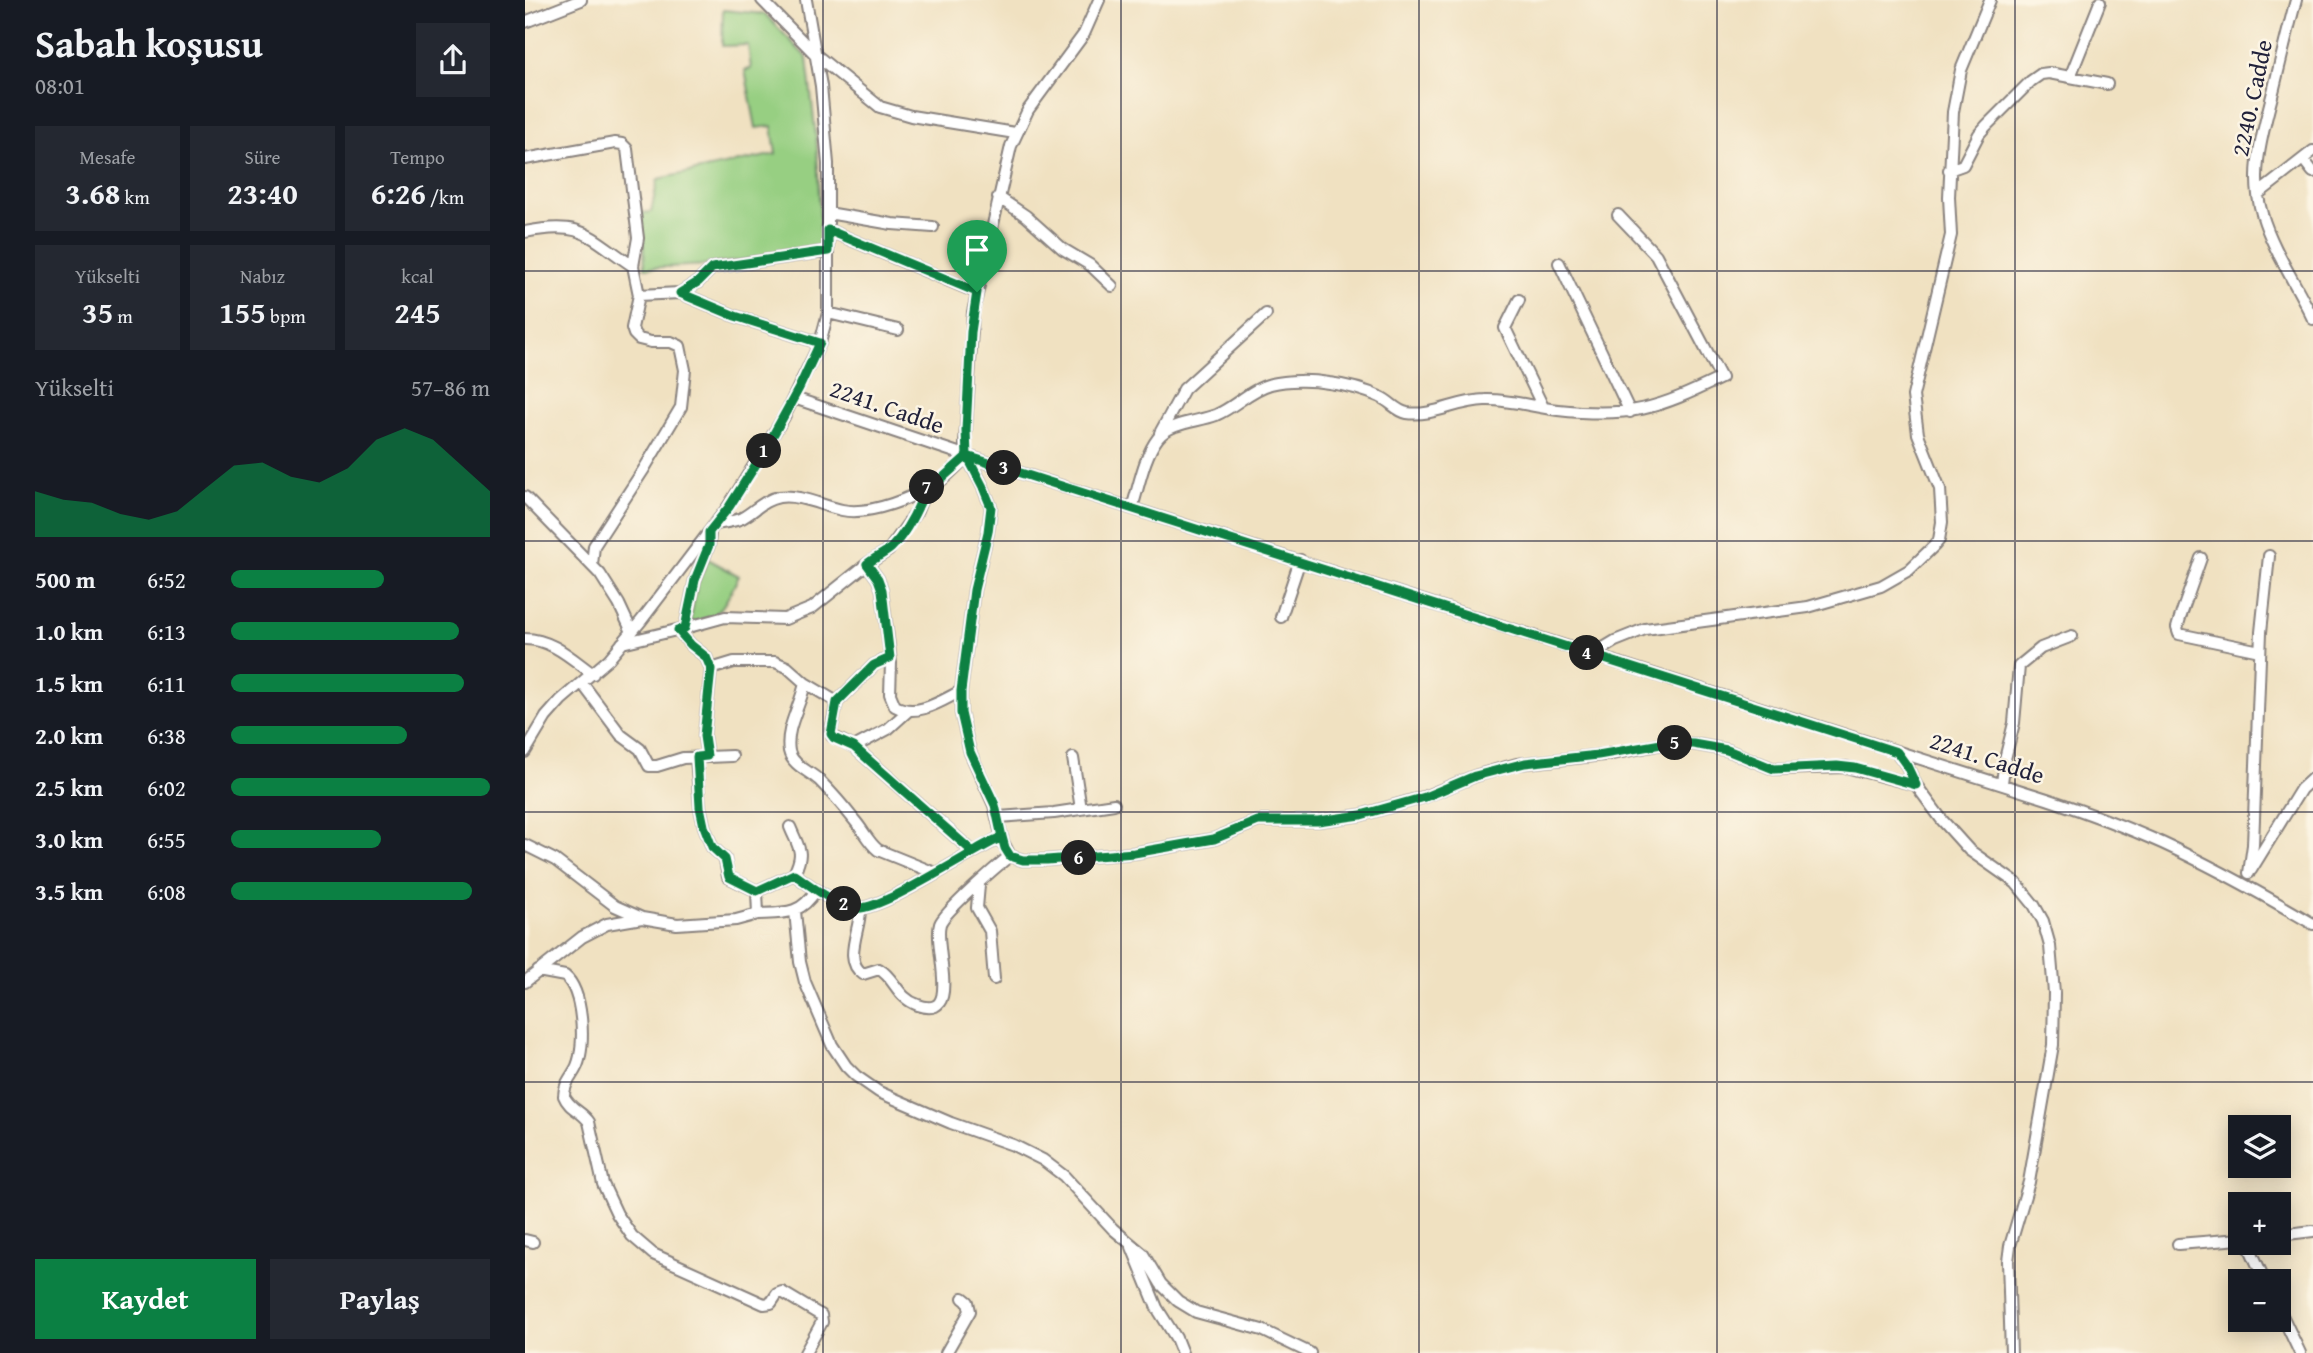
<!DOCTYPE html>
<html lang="tr">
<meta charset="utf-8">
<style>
:root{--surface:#171b24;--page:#242831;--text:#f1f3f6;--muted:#9ea1a6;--accent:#0b8043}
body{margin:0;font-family:"Gentium Book Plus",serif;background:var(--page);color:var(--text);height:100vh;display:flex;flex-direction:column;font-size:26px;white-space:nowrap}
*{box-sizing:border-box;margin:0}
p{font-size:23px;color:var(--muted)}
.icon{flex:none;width:38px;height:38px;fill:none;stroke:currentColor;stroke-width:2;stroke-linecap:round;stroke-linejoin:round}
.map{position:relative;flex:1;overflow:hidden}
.drawer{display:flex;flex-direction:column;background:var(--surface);width:525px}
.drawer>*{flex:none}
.controls{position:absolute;left:1703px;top:1115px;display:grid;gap:14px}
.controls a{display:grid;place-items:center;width:63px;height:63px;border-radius:0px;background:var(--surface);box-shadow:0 4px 18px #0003;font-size:35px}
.pin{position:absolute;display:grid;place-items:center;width:60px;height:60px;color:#fff;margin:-72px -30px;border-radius:50% 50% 50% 0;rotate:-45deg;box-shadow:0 0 7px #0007}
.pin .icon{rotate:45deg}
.km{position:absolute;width:35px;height:35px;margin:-18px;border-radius:50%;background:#222;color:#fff;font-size:19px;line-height:35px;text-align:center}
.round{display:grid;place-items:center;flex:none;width:74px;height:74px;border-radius:0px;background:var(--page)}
.head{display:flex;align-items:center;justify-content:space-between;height:119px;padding:0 35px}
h1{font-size:38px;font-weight:800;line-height:52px}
.figures{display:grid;grid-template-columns:repeat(3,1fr);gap:10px;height:119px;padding:7px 35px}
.figures div{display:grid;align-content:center;border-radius:0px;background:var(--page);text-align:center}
.figures b{font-size:30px;font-weight:800}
.figures small{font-size:19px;font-weight:400}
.figures p{font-size:19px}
.chart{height:196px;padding:14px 35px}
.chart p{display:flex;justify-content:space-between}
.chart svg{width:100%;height:126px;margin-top:7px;fill:var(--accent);opacity:.7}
.button{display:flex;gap:14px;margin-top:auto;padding:14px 35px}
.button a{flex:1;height:80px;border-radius:0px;background:var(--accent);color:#fff;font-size:28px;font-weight:800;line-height:80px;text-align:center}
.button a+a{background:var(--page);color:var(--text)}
ul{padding:0 35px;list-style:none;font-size:23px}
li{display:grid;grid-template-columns:112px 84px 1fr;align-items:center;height:52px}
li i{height:18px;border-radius:9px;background:var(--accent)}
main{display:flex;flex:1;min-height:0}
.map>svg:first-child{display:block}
</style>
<main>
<section class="drawer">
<div class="head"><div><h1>Sabah koşusu</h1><p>08:01</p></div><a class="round"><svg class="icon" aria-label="share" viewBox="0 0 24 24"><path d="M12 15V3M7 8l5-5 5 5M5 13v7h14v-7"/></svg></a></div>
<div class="figures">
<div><p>Mesafe</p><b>3.68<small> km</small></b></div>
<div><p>Süre</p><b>23:40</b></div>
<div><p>Tempo</p><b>6:26<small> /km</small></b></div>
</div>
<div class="figures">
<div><p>Yükselti</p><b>35<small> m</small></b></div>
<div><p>Nabız</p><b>155<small> bpm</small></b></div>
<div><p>kcal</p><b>245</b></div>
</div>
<div class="chart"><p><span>Yükselti</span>57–86 m</p>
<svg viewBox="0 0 160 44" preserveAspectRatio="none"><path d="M0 44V28L10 31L20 32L30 36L40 38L50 35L60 27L70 19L80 18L90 23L100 25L110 20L120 10L130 6L140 10L150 19L160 28V44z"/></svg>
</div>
<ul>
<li><b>500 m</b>6:52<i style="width:59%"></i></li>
<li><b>1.0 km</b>6:13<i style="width:88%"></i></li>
<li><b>1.5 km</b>6:11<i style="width:90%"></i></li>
<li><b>2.0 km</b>6:38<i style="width:68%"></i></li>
<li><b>2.5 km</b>6:02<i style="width:100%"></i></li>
<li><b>3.0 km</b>6:55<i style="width:58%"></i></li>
<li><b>3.5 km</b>6:08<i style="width:93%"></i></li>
</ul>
<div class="button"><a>Kaydet</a><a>Paylaş</a></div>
</section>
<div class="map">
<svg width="1788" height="1353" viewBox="0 0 1788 1353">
<rect width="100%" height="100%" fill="#fcf5e5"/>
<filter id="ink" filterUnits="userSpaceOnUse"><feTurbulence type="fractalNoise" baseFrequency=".0143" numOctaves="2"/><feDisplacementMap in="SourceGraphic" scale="14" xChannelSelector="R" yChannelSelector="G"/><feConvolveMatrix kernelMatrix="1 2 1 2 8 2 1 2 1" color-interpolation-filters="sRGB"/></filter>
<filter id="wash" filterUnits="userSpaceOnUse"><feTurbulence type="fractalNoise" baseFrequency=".00686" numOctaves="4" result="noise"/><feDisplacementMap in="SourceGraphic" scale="28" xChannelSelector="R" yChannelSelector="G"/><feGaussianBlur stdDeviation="1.57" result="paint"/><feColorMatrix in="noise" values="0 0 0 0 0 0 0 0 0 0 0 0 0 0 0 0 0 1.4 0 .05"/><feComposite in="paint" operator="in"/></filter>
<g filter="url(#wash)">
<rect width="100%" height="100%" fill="#f0e1c1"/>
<!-- green -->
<path fill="#97cf82" stroke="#5c785e" stroke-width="2" d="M198,10L240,14L282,58L292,146L296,249L184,265L120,268L117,213L126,212L133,179L251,154L247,126L231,128L220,70L226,69L223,45L197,46Z
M183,559L214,576C200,602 197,620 165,622L172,585Z"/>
</g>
<g filter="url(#ink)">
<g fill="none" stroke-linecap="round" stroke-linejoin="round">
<defs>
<path id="minor" d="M237,0L291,55L355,107L386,116L490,133
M574,0L559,34L503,110L486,146L448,312L440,444L442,456L458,487L466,507L463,532L449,590L436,691V713L445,752L469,805L478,842L485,856L498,860H522L609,853L689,839L733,821H793L836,815L899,797L950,776L992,764L1087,754L1142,743L1168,744L1202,750L1249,769L1321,767L1391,785
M1771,0C1763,29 1756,59 1749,88C1739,129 1724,172 1737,214C1748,251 1771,283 1788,319
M0,22L56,0
M1545,77L1575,2
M0,159L90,143L97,144L102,149L113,238L108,266L114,295L107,328L109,334L114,339L126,342H146L155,346L160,370L156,407L119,469L69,546L67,565
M1778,159L1788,172
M1424,170L1438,165L1454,134L1461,126L1506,81L1516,74L1524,73L1582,84
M1733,194L1788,151
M473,197L501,216L538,249L565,265L587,286
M303,213L367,224L408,227
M303,230L451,292
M0,232C58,220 63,236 108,266
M1034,263L1105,412
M155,293L173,282L187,268L303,251
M114,295L155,293L210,316L295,343
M994,300L980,328L1018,407
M303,313L373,330
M269,398L442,456L1522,799C1561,812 1599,826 1637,843C1689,867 1739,895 1788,924
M635,433L659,389L741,314
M0,497L75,574L94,604L107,632
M607,508C614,486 619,456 633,438C645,422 673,422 691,415C710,407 726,389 746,384C763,380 786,380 804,383C820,385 840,390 855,397C865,401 871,411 882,413C908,417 934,400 960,400C984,399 1009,407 1033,410C1106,418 1132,409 1196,378L1131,255L1093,215
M191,524C200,522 208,522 217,518C230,511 238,500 254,497C275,494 297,506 317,510C345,516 390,497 414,482C424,475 433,465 442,456
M1676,558L1655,618L1652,628L1654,634L1735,651
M342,564L353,579L357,590L366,663L365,694L370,706C392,718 416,701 436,691
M756,617L775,560
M160,628L200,617L260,619L287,608L342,564L364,550L392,511L401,488
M153,630L166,645L181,657L186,669L179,736L182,756
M0,639C27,639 47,659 68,674
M97,643L160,628L170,580L184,545L185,532
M1072,656L1080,647L1090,641L1120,629L1283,607L1356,586L1384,570L1410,545L1414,540L1417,522L1415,489L1393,434L1388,396L1426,235L1424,197L1428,112L1436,70L1465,0
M186,669L209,662H250L262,667L280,683L312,702L349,665L364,658
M57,683L96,735L115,749L124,766H132L158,758L207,756
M280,683C276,705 260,728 264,751C267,765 284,771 294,780C307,793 319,807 330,821C338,830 343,842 353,850L410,873
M312,702L306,731L307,736L329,747L448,852
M329,747L363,729L384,710
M0,752L21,717L36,700L84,659L116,621L203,507L259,417L295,343L303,313V164L296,86L281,0
M1372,752L1382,766L1391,785L1417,820L1444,850L1491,883L1509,905L1518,921L1525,946L1529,993L1528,1045L1504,1182L1485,1246L1483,1261L1486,1353
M548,758L556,809
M1477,783L1480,759L1489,723L1494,666L1516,648L1547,636
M474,817L529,813L589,804
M265,827C274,849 280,851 269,874
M0,845L30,860L90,906L117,918
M1726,870L1776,789L1788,778
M1724,873L1728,845L1736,632L1744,556
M454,885L452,908L465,931L469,979
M232,891L269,874C287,887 309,904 331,908C355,912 449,849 477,837
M335,909C336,929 317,960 338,974L354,969C370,978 372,998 393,1005C438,1021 408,947 415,924C419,912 473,865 485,856
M270,911L275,962L280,982L307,1045L321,1066L331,1076L354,1092L370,1099L426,1123L488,1145L518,1160L539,1176L588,1229L618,1254L636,1284L653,1301L671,1312L737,1330L785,1353
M233,914C260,913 276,915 291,890
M13,971L40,976C58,991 61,1045 52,1066C47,1077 39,1083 39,1096C44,1109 57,1111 64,1122L78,1184L92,1214L107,1236L128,1254L239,1304L246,1303L252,1294L257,1292L292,1313L296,1315L297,1322L280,1353
M0,982L57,937L82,924L117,918L152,924L211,920L233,914L232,891L203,877L200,859L187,847L179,826L175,807L171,757
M1754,1235L1788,1231
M0,1240L8,1242
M1722,1242L1740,1281
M1653,1244L1715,1239
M607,1247L632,1308L651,1338L657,1353
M1754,1309L1775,1353
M421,1353L445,1311L443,1302L438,1298"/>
</defs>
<!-- minor casing -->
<use href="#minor" stroke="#89827e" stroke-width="14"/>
<!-- minor -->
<use href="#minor" stroke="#fff" stroke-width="10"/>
</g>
</g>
<g fill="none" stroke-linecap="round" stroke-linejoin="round" filter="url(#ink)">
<defs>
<path id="route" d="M452,292L303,230V251L187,268L173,282L155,293L210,316L295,343L274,388L240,450L204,507L184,532V545L170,580L160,628L153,630L166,645L181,657L186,669L179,736L182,756L172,757L175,807L179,826L187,847L200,859L204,877L232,891L269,874C287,887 309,904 331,908C355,912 449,849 477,837L470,805L445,752L436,713V691L449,590L463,532L466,507L458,487L442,456L1372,752L1382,766L1391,785L1330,768L1312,766L1249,769L1202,750L1168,744L1142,743L1073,755L1000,763L950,776L900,797L836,815L793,821H733L689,839L609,853L522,860H498L485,856L480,848L477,837C467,841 457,846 448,852L329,747L309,738L306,734L312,702L349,665L365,658L357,590L353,579L342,564C349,558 359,554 366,548C383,531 393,509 401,488L414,481L442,456L441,430L446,332L452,292"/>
</defs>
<!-- route casing -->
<use href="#route" stroke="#fff" stroke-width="14"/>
<!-- route -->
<use href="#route" stroke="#0b8043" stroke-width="9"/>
</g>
<!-- grid -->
<path fill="none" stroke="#22223b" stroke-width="2" stroke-opacity="0.55" d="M298,0V1353M596,0V1353M894,0V1353M1192,0V1353M1490,0V1353M0,271H1788M0,541H1788M0,812H1788M0,1082H1788"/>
<g text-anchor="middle" stroke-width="5" stroke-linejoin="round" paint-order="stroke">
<!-- street labels -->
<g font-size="24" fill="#22223b" stroke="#fcf5e5">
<text transform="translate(1727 98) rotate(-78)" y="8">2240. Cadde</text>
<text transform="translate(362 407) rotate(19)" y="8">2241. Cadde</text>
<text transform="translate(1462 758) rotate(18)" y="8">2241. Cadde</text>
</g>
</g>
</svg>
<div class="controls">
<a><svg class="icon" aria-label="layers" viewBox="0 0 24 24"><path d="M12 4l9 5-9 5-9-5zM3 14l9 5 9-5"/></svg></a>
<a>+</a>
<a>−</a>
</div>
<div class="pin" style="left:452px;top:292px;background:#1e9e55"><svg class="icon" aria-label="arrive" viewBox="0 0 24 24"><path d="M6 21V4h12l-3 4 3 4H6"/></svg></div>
<b class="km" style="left:239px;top:451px">1</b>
<b class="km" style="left:319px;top:904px">2</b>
<b class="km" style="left:479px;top:468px">3</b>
<b class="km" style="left:1062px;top:653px">4</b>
<b class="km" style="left:1150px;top:743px">5</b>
<b class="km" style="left:554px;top:858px">6</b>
<b class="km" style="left:402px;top:487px">7</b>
</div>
</main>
